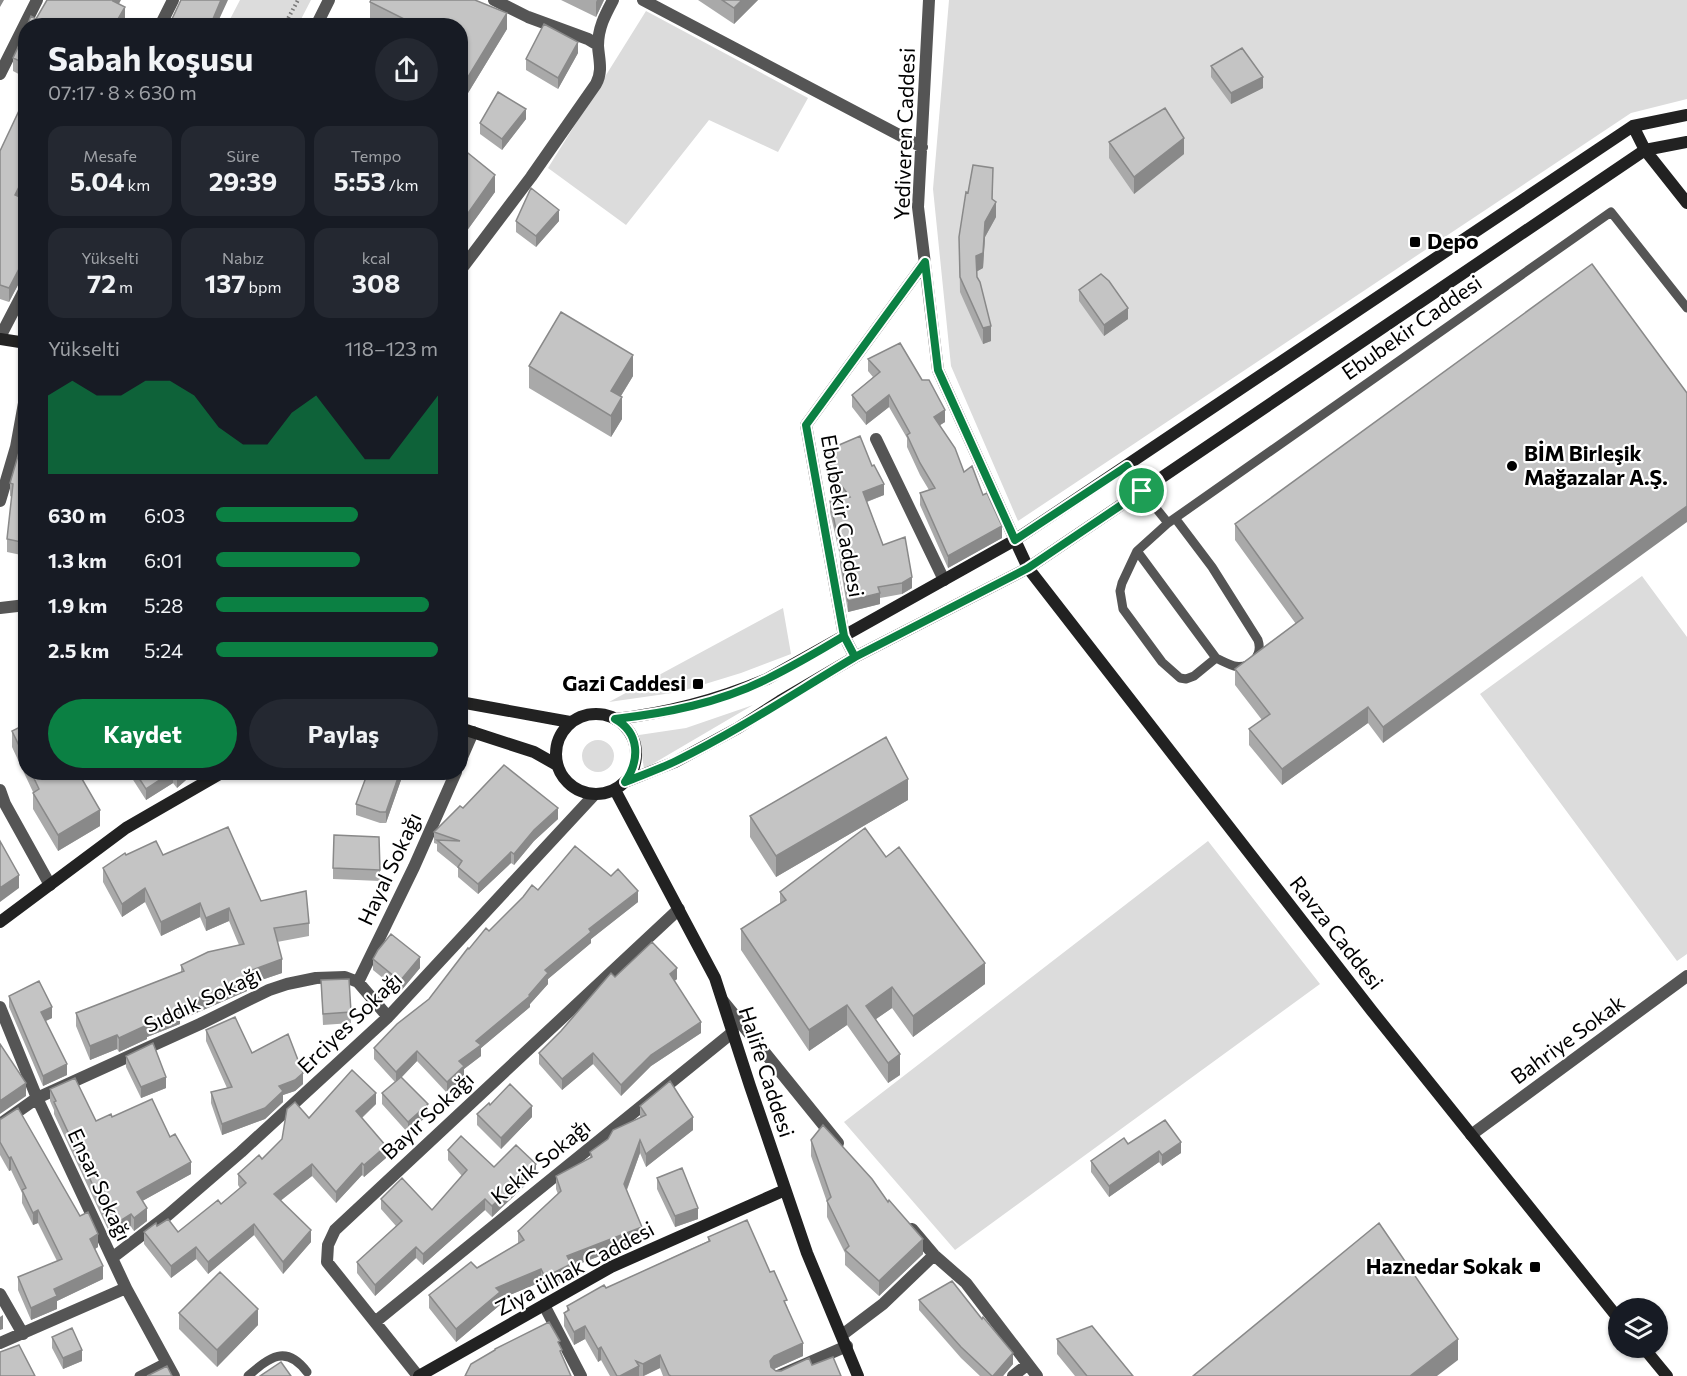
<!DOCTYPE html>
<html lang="tr">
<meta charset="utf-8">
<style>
:root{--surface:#171b24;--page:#242831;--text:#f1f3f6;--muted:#9ea1a6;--accent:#0b8043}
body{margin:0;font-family:Commissioner,sans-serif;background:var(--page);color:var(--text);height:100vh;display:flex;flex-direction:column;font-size:22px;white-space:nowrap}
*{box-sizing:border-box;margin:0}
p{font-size:20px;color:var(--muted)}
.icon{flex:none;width:33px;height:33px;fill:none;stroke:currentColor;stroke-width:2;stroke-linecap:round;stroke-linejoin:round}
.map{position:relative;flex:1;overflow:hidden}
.sheet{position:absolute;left:18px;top:18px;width:450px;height:762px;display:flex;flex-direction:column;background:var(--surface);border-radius:24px;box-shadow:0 2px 4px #0004}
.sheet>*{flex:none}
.controls{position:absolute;left:1608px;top:1298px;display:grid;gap:12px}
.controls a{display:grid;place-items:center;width:60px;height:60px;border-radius:50%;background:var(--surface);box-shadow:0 2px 4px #0004;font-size:30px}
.pin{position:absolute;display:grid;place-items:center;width:51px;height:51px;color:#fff;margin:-26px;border:3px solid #fff;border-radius:50%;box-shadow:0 2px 6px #0007}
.round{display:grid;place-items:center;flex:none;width:63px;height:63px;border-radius:32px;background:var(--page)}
.headline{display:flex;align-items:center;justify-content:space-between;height:102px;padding:0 30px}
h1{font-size:33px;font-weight:700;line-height:45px}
.stats{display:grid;grid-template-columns:repeat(3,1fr);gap:9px;height:102px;padding:6px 30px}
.stats div{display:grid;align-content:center;border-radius:15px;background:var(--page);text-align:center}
.stats b{font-size:26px;font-weight:700}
.stats small{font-size:16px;font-weight:400}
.stats p{font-size:16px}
.chart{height:168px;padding:12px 30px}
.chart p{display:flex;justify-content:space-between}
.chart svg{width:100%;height:108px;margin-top:6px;fill:var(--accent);opacity:.7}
.cta{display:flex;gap:12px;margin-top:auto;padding:12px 30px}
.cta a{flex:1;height:69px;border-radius:36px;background:var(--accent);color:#fff;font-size:24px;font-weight:700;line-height:69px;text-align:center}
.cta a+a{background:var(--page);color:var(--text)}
ul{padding:0 30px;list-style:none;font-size:20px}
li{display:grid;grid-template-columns:96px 72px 1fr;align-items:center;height:45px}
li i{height:15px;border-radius:8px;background:var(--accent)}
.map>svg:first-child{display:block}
</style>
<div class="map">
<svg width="1687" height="1376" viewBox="0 0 1687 1376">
<rect width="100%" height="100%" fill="#fff"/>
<!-- green -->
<path fill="#dcdcdc" d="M240,0H311L298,25H227Z
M949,0H1687V99L1631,113L1018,521L951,366L933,189Z
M646,11L808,98L778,152L709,120L626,225L548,168Z
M1642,576L1687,637V954L1677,961L1480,694Z
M783,608L791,654L741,673L679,692L609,702Z
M753,705L644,769L639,735L686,728Z
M582 756a16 16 0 1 1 32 0a16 16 0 1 1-32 0Z
M1208,841L1320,984L955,1250L844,1122Z"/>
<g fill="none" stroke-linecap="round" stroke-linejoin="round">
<!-- path -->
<path stroke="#777" stroke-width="4" stroke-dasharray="1.5 3" stroke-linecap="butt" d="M284,26L298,0"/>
<!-- lane -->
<path stroke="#555" stroke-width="9" d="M1127,466L1142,491L1168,523L1611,212L1687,308
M1168,523L1137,551L1122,583L1120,591L1123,609L1162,662L1180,678L1186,679L1194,676L1216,658
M1137,551L1216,658C1222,661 1228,664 1234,666C1251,669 1263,655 1258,640L1212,567L1175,518
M139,1376L166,1362
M248,1376C270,1357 286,1344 307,1372"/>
<!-- street -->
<path stroke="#555" stroke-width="12" d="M494,0L528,17L588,39L598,45
M643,0L922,147
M929,0L918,207L938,370L1015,540
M160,26L173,0
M316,26L329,0
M0,74L37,0
M460,271L531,177L596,84C603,71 599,60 598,46C598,28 605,15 613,0
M0,337L26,287
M876,439L944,580
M0,501L16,447L26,392
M0,608L26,605
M844,636L806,425L925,262
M460,762L473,732
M0,790L5,804L50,885
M358,982L414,867L456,772
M723,1001L838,1143
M0,1007L37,1098L126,1288L174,1376
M0,1124L37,1098L200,1024L269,990L287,984L316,978L345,977L358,982L388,1017
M1471,1135L1687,976
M912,1229L934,1255L966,1283L1037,1376
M112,1258L168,1215L241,1152L388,1017L595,794
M0,1294L23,1334
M544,1305L581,1376
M375,1322L733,1032
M842,1335L883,1304L934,1255
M0,1343L126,1288
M418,1376L327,1262L328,1245L335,1230L679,909
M778,1376L847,1346
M1013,1376L1028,1364"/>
<!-- secondary -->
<path stroke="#222" stroke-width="12" d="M1633,126L1645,150L1687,203
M0,339L26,343
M1015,540L1028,568L1372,1011L1618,1318
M844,636L855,657
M460,702L570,722
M556 754a40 40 0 1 1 80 0a40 40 0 1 1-80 0Z
M615,719C669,713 717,700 767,679L1015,540L1633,126L1687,115
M460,728L534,752L557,765
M625,782L675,762L738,728L780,701L855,657L1028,568L1645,150L1687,142
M615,790L715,978L750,1086L807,1253L858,1376
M0,922L126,828L223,772
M1643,1347L1667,1376
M419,1376L611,1267L785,1190"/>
</g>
<!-- wall -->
<path fill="#a9a9a9" d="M561,0H604L596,17Z
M698,0H758L734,24Z
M370,2L507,29L468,93L460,90V26H385L370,18Z
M26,30V78L13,71V58Z
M578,53L558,89L526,70V59Z
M1211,66L1263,88L1231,104L1211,77Z
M26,87V187L20,197L26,206V280H22L19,283L9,302L0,299V151L20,109V98Z
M526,119L502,150L480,134V123Z
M1109,142L1184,154L1134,194L1109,158Z
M460,152L495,192L466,232L460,228Z
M993,183L992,199L996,217L985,237L983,268L977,271V277L991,341L983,344L960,292L959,237L968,193Z
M516,221H559L536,247L516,232Z
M1079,290L1128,319L1104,336L1079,301Z
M868,359L945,422L940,425L964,472L983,495L1002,538L948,568L920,505V493L929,490L920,475L907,447V438L889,407L866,425L852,407V395L873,377L868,371Z
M529,366L633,376L621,396L622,419L611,437L529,388Z
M1687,393L1383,743L1368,723L1282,785L1249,745V729L1262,720L1235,685V669L1296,624L1235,540V524Z
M26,446V556L7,552V539L12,497L10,496V483Z
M825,451L872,466L884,495L867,502L883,545L912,588L902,594L880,598V604L848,612L840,565V556L830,512V501L843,498L838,492L825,462Z
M26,724V772H78L100,826L58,851L33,809V792L12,747V731Z
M128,772H195L177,788L173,783L146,800Z
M365,772H401V780L386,823H380L356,815V804L367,774Z
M908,800L776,877L750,837V816Z
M463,808L558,819L534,841L514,865L511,863L478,894L458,877V868L437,851V844L434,843V832Z
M126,855H163L261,901L309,923V936L277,942L282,973L247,985V991L180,1020V1024L147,1037V1039L119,1052L117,1049L90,1060L76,1026V1013L181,972V965L239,945L229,921L206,931L200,917L161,936L145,902L122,917L103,882V868Z
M886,857L985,984L913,1037L892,1008L876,1019L900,1075L888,1083L847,1025L809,1051L741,950V929L780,904V892Z
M333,868L380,870V881L333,879Z
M538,890L638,902L591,939V943L548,979V984L530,1004V1007L481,1048V1056L464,1069V1077L447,1093L417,1061L401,1078L428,1115L408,1133L382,1104V1093L395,1082L374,1059V1048L429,999L469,949L489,931Z
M373,959L420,968L400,992L373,970Z
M615,977L677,979L674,981L701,1033L651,1066L621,1096L593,1064L562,1090L539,1064V1053Z
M321,980L351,1012V1023L323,1025Z
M9,996L52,1018L46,1021L67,1075L43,1086L9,1007Z
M206,1030L252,1053L303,1084L295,1091L283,1095V1102L265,1119L222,1135L211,1103V1092L227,1088L206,1041Z
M126,1056L166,1088L141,1098L126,1067Z
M50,1089L96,1121L112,1117L170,1137L191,1174L142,1201L147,1221L134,1231L131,1227L112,1238L54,1114V1110L50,1101Z
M376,1104L362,1118L386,1158L364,1177L362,1175L336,1203L312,1176L280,1200L311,1242L283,1274L254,1235L208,1274L196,1259L171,1278L144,1244V1232L157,1226L178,1232L221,1204L240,1188L238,1185V1174L262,1159L309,1118Z
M490,1105L532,1117L501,1149L477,1125V1114Z
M640,1106L693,1130L646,1167L640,1153L627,1190L642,1240L571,1267V1277L545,1290L541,1282L500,1299V1305L456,1342L429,1308V1295L518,1244V1231L558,1194L556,1189V1176L590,1158V1152L640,1118Z
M0,1119L98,1247L95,1249L103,1279L57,1301V1309L31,1320L18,1290V1277L57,1261L38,1223L33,1225L22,1203V1193L11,1170L9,1171L0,1155Z
M811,1140L923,1254L879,1296L845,1265V1253L827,1217V1202L811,1156Z
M1128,1144L1181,1153L1162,1166L1159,1162L1109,1197L1091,1172V1161Z
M448,1150L494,1167L536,1175L492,1217L485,1210L423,1265L416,1258L375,1296L357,1273V1262L396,1226L381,1209V1199L432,1210L462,1176L448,1160Z
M657,1178L698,1219L675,1227L657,1189Z
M708,1237L770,1272L787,1306L803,1356L774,1369L776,1371L812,1365L841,1376H663L660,1368L644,1376H610L601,1360L598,1362L585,1339L574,1345L564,1326V1313L567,1311V1306L708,1241Z
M919,1300L1013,1364L1003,1376H980L961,1358L919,1310Z
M179,1313L258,1325L217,1367L179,1329Z
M52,1337L82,1361L63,1369L52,1348Z
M1057,1339L1133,1376H1075L1057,1354Z"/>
<!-- shaded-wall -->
<path fill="#898989" d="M0,0H4L0,7Z
M114,0H121L113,15V1Z
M221,0H228L216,26H210Z
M597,0H604L596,17V2Z
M742,0H758L734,24V8Z
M125,7V21L122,26H114Z
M507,13V29L468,93V77Z
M578,42V53L558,89V78Z
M1263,77V88L1231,104V93Z
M526,109V119L502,150V139Z
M1184,138V154L1134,194V177Z
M993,168L992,208L996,202V217L985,237L983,268L976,272V256L985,222Z
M26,173V187L15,209V195Z
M495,175V192L466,232V216Z
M559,210V221L536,247V236Z
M22,266V280L19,283L9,302V288L19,269Z
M1128,308V319L1104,336V325Z
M991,326V341L983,344V328Z
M464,348V364L460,368V352Z
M633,355V376L611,412V391Z
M889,395V407L866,425V413Z
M622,397V419L611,437V416Z
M945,410V422L934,429V417Z
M884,484V495L863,503V492Z
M1687,506V522L1383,743V727Z
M1002,526V538L948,568V556Z
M912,577V588L902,594V583Z
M880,593V604L848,612V601Z
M1368,707V723L1282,785V769Z
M172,772H173V783L146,800V789Z
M182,772H195L177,788V777Z
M400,772H401V780L386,823V812Z
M908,779V800L776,877V856Z
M558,808V819L534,841L514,865V854L534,830Z
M100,810V826L58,851V835Z
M511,852V863L478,894V884Z
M19,875V888L0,902V888Z
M145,888V902L122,917V904Z
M638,891V902L591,939V943L548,979V984L530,1004V1007L481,1048V1056L464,1069V1077L447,1093V1082L459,1061L476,1041L529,995L545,970L589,929Z
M200,903V917L161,936V922Z
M229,908V921L206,931V918Z
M420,957V968L400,992V981Z
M282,959V973L247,985V991L180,1020V1024L147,1037V1039L119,1052V1038L247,972Z
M985,963V984L913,1037V1016Z
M677,968V979L670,985V974Z
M892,987V1008L866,1026V1006Z
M847,1005V1025L809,1051V1030Z
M52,1007V1018L41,1023V1012Z
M701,1022V1033L651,1066L621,1096V1085L651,1055Z
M117,1035V1049L90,1060V1046Z
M417,1051V1061L396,1083V1072Z
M593,1053V1064L562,1090V1079Z
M900,1054V1075L888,1083V1063Z
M67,1064V1075L43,1086V1076Z
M303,1073V1084L295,1091L283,1095V1102L265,1119L222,1135V1124L279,1086Z
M166,1077V1088L141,1098V1087Z
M26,1083V1096L0,1114V1101Z
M376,1093V1104L356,1123V1111Z
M428,1104V1115L408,1133V1122Z
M532,1106V1117L501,1149V1138Z
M693,1117V1130L646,1167V1154Z
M640,1140V1153L624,1197V1184Z
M1181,1142V1153L1162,1166V1155Z
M386,1146V1158L364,1177V1165Z
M1159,1151V1162L1109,1197V1186Z
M11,1157V1170L9,1171V1158Z
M191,1162V1174L137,1204V1192Z
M362,1163V1175L336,1203V1192Z
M312,1164V1176L274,1206V1194Z
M536,1164V1175L492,1217V1206Z
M485,1199V1210L423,1265V1254Z
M147,1208V1221L134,1231V1218Z
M698,1208V1219L675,1227V1216Z
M38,1210V1223L33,1225V1213Z
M131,1214V1227L112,1238V1226Z
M254,1224V1235L208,1274V1262Z
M642,1227V1240L571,1267V1277L545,1290V1277L567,1256Z
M311,1230V1242L283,1274V1262Z
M98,1234V1247L90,1252V1239Z
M923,1239V1254L879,1296V1281Z
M196,1247V1259L171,1278V1266Z
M416,1247V1258L375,1296V1285Z
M103,1266V1279L57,1301V1309L31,1320V1308L54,1289Z
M541,1269V1282L500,1299V1305L456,1342V1329L496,1288Z
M258,1309V1325L217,1367V1350Z
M3,1315V1329L0,1330V1317Z
M585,1326V1339L574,1345V1332Z
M1458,1339V1360L1437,1376H1410Z
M803,1343V1356L774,1369L770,1374V1361L774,1356Z
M601,1347V1360L598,1362V1349Z
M82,1350V1361L63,1369V1358Z
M1013,1353V1364L1003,1376H993Z
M660,1355V1368L643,1376V1364Z
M639,1366V1376H620Z"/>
<!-- building -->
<path fill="#c4c4c4" stroke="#898989" stroke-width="1.5" d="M47,0H114L113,1L125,7L114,26H27L31,16L36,19Z
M181,0H221L210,26H166L169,20L171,21Z
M371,0H475L507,13L468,77L460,74V26H418L370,2Z
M722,0H742L734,8Z
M544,24L578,42L558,78L526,59Z
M26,30V64L13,58Z
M1242,48L1263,77L1231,93L1211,66Z
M26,87V173L15,195L24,199L22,205L26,206V266H22L19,269L9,288L0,285V151L24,100L20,98Z
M498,92L526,109L502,139L480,123Z
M1165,108L1184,138L1134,177L1109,142Z
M463,149L495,175L466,216L460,211V152Z
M973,165L993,168L992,199L996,202L985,222L983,253L976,256L977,277L980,282L991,326L983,328L960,277L959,237L966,192L968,193Z
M531,188L559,210L536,236L516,221Z
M1592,264L1687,393V506L1383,727L1368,707L1282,769L1249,729L1270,714L1235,669L1303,618L1235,524Z
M1101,274L1109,281L1128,308L1104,325L1079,290Z
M561,312L633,355L611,391L622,397L611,416L529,366Z
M900,343L922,380H929L945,410L934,417L955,448L964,472L972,466L983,495L987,493L1002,526L948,556L920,493L935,488L920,463L907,435L910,433L889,395L866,413L852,395L880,372L868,359Z
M460,344L464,348L460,352Z
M860,436L872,466L874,465L884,484L863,492L883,545L905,537L912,577L902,583L878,587L880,593L848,601L840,554L841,553L830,501L850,497L838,481L825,451Z
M26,446V543L7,539L13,484L10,483L20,449L24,450Z
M26,724V760L12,731Z
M886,737L908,779L776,856L750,816Z
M504,765L558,808L534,830L514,854L511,852L478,884L458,867L462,861L437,840L460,841L434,832L460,806L463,808Z
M31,772H78L100,810L58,835L33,793L39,789Z
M135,772H172L146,789Z
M174,772H182L177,777Z
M368,772H400L386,812H380L356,804Z
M228,827L261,901L306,891L309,923L274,928L282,959L247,972V978L178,1006L180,1010L147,1023V1025L119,1038L117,1035L90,1046L76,1013L184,971L181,965L208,952L244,944L229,908L206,918L200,903L161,922L145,888L122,904L103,868L125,853L126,855L156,841L163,855Z
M865,828L886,857L899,847L985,963L913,1016L892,987L866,1006L900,1054L888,1063L847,1005L809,1030L741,929L786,900L780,892Z
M334,835L379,837L380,870L333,868Z
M0,841L19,875L0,888Z
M575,846L611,876L618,869L638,891L589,929L591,932L545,970L548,973L529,995L530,996L476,1041L481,1045L459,1061L464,1066L447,1082L417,1051L396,1072L374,1048L397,1024L429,999L468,948L469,949L486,928L489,931L523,897L532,885L538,890Z
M391,934L420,957L400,981L373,959L378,950Z
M652,942L677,968L670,974L701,1022L651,1055L621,1085L593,1053L562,1079L539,1053L561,1031L611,973L615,977Z
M349,979L351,1012L323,1014L321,980Z
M39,981L52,1007L41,1012L67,1064L43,1076L9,996Z
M235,1017L252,1053L288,1034L303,1073L295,1080L279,1086L283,1091L265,1108L222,1124L211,1092L232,1087L206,1030Z
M153,1043L166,1077L141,1087L126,1056Z
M0,1044L26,1083L0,1101Z
M352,1070L376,1093L356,1111L386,1146L364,1165L362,1163L336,1192L312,1164L274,1194L311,1230L283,1262L254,1224L208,1262L196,1247L171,1266L144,1232L156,1223L157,1226L168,1219L178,1232L218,1200L221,1204L246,1183L238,1174L259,1155L262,1159L282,1139L287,1109L295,1102L309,1118Z
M401,1077L428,1104L408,1122L382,1093Z
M75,1078L96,1121L111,1114L112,1117L152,1099L170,1137L175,1134L191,1162L137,1192L147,1208L134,1218L131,1214L112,1226L54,1102L56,1101L50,1089Z
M670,1081L693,1117L646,1154L640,1140L624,1184L642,1227L567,1256L571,1264L545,1277L541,1269L496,1288L500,1292L456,1329L429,1295L471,1262L477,1268L524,1240L518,1231L561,1191L556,1176L592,1157L590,1152L608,1139L613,1130L646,1115L640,1106Z
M510,1084L532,1106L501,1138L477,1114L489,1103L490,1105Z
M18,1108L80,1216L88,1212L98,1234L90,1239L103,1266L54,1289L57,1296L31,1308L18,1277L62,1259L38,1210L33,1213L22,1190L26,1188L11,1157L9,1158L0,1142V1119H1Z
M1165,1120L1181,1142L1162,1155L1159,1151L1109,1186L1091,1161L1124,1138L1128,1144Z
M823,1125L872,1179L888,1202L889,1200L923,1239L879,1281L845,1250L849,1246L827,1201L831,1197L811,1140Z
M461,1136L494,1167L516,1145L536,1164L492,1206L485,1199L423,1254L416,1247L375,1285L357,1262L402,1221L381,1199L402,1178L432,1210L467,1170L448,1150Z
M682,1168L698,1208L675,1216L657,1178Z
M747,1220L770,1272L774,1271L787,1300L784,1301L803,1343L774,1356L770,1361L771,1367L776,1371H781L809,1358L812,1365L833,1357L841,1376H671L669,1375L660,1355L643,1364L636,1361L639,1366L620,1376H617L601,1347L598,1349L585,1326L574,1332L564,1313L569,1310L567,1306L604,1285L606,1288L683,1253L710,1241L708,1237Z
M1379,1223L1458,1339L1410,1376H1193Z
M220,1272L258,1309L217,1350L179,1313Z
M952,1281L982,1319L983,1317L1013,1353L993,1376H992L961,1347L919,1300Z
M549,1322L560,1341L558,1342L562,1350L560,1351L571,1376H465L471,1364L495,1350V1349Z
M1092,1326L1133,1376H1087L1057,1339Z
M72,1328L82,1350L63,1358L52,1337Z
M19,1345L35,1376H0V1352Z
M281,1362L291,1376H260Z
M167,1366L172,1376H147Z"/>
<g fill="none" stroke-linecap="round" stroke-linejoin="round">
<defs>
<path id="route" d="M1142,491L1127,466L1015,540L938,370L925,262L806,425L844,636L855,657C796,692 738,731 676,761C660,769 642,775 625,782C640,760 640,733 615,719C667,713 719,703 767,679C793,666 819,651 844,636L855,657L1028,568L1142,491"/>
</defs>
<!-- route casing -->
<use href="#route" stroke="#fff" stroke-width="12"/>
<!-- route -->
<use href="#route" stroke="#0b8043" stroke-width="8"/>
</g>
<!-- markers -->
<g fill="#000" stroke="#fff" stroke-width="2">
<rect x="1409" y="236" width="12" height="12" rx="3"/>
<circle cx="1512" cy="466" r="6"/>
<rect x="692" y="678" width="12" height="12" rx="3"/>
<rect x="1529" y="1261" width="12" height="12" rx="3"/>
</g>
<g text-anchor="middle" stroke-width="4.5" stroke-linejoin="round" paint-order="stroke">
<!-- street labels -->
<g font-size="21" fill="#000" stroke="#fff">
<text transform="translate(905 134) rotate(-88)" y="7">Yediveren Caddesi</text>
<text transform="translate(1412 328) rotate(-35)" y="7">Ebubekir Caddesi</text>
<text transform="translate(842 516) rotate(80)" y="7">Ebubekir Caddesi</text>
<text transform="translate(390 869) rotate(-65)" y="7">Hayal Sokağı</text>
<text transform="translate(1336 933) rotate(52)" y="7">Ravza Caddesi</text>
<text transform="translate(203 1000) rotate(-25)" y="7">Sıddık Sokağı</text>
<text transform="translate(350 1023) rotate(-44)" y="7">Erciyes Sokağı</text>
<text transform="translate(1568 1040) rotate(-36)" y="7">Bahriye Sokak</text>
<text transform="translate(766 1072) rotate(72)" y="7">Halife Caddesi</text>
<text transform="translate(428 1116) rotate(-43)" y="7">Bayır Sokağı</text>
<text transform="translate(541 1162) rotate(-39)" y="7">Kekik Sokağı</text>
<text transform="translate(99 1185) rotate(65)" y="7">Ensar Sokağı</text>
<text transform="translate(575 1269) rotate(-28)" y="7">Ziya ülhak Caddesi</text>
</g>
<!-- poi labels -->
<g font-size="21" font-weight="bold" fill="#000" stroke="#fff" text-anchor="start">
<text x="1427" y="249">Depo</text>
<text x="1524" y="461">BİM Birleşik<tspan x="1524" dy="24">Mağazalar A.Ş.</tspan></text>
<text x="686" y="691" text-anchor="end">Gazi Caddesi</text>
<text x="1523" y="1274" text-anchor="end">Haznedar Sokak</text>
</g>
</g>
</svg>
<div class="controls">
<a><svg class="icon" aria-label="layers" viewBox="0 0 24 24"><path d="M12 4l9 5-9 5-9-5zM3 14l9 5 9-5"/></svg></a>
</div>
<div class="pin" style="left:1142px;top:491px;background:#1e9e55"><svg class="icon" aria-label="arrive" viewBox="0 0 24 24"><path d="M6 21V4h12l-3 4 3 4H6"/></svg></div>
<section class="sheet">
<div class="headline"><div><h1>Sabah koşusu</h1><p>07:17 · 8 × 630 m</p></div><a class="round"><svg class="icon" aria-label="share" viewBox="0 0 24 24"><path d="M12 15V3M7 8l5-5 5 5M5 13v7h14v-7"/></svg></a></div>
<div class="stats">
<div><p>Mesafe</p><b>5.04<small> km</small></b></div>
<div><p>Süre</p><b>29:39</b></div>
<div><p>Tempo</p><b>5:53<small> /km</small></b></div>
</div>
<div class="stats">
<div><p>Yükselti</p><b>72<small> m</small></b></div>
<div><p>Nabız</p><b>137<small> bpm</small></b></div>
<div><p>kcal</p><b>308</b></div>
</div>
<div class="chart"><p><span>Yükselti</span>118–123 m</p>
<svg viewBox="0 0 160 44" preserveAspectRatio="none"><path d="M0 44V12L10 6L20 12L30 12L40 6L50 6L60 12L70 25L80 32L90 32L100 19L110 12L120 25L130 38L140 38L150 25L160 12V44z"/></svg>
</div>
<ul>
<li><b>630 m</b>6:03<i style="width:64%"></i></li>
<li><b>1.3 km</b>6:01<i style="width:65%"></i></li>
<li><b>1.9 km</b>5:28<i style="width:96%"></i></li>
<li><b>2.5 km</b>5:24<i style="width:100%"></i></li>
</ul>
<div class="cta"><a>Kaydet</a><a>Paylaş</a></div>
</section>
</div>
